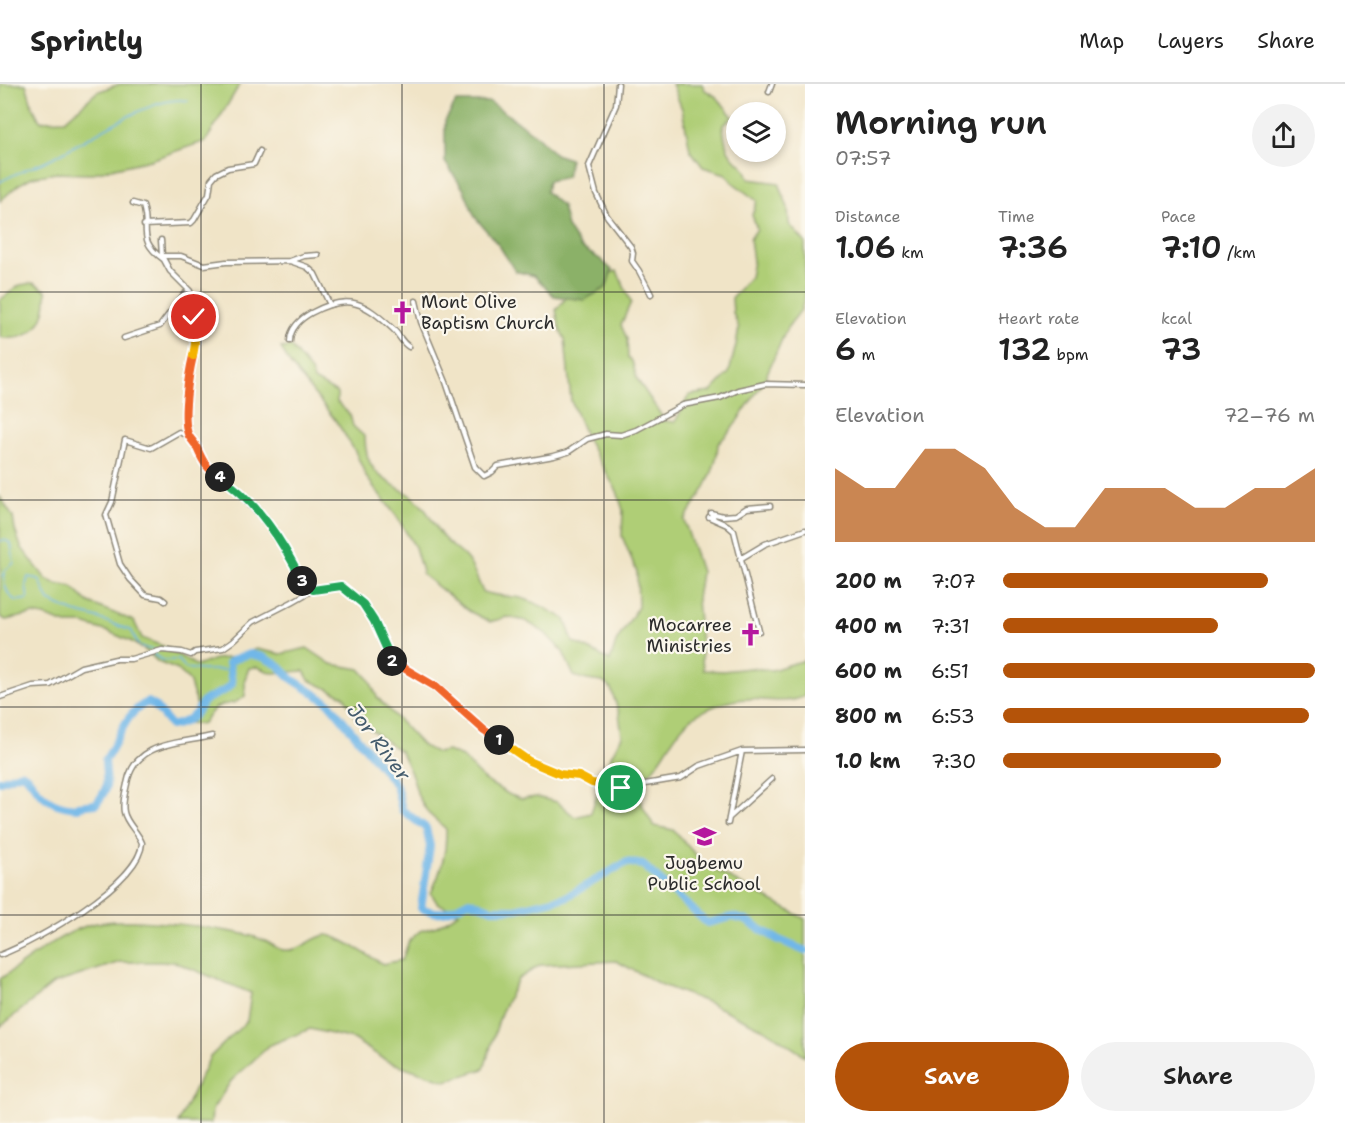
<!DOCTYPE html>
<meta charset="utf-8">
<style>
:root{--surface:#fff;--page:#f2f2f2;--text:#222;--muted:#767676;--line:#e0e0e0;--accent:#b45309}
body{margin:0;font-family:"Shantell Sans",sans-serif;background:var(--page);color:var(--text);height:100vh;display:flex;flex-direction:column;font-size:22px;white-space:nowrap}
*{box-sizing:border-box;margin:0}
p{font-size:20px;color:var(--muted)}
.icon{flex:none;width:33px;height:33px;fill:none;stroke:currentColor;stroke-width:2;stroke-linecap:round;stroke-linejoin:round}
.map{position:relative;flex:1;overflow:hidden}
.sheet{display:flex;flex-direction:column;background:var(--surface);width:540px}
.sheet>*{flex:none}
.fabs{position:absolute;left:726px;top:18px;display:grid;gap:12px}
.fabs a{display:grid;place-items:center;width:60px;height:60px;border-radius:50%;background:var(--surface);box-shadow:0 3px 9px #0003;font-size:30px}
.pin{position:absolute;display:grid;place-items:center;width:51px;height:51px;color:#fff;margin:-26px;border:3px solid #fff;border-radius:50%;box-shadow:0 2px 6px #0007}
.km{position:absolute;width:30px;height:30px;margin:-15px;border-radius:50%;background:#222;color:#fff;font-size:16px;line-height:30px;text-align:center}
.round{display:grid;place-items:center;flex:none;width:63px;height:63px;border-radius:32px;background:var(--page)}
.head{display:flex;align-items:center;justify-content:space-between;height:102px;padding:0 30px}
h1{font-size:33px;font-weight:600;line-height:45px}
.figures{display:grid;grid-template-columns:repeat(3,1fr);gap:9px;height:102px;padding:6px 30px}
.figures div{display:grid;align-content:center}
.figures b{font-size:30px;font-weight:600}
.figures small{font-size:16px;font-weight:400}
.figures p{font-size:16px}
.chart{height:168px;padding:12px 30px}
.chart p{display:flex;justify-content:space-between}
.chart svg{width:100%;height:108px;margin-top:6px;fill:var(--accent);opacity:.7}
.cta{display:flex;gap:12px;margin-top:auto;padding:12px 30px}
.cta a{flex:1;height:69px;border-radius:36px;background:var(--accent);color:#fff;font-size:24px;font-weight:600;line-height:69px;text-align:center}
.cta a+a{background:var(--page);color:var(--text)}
ul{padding:0 30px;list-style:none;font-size:20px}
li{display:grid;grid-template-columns:96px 72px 1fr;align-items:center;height:45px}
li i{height:15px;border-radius:8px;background:var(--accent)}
header{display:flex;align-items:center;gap:36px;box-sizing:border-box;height:84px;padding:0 30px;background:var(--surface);border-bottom:2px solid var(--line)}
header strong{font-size:28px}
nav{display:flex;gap:33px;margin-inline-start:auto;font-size:21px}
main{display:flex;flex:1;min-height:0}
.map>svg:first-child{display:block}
</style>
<header>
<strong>Sprintly</strong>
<nav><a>Map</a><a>Layers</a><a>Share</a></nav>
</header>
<main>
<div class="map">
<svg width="805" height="1039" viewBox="0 0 805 1039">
<rect width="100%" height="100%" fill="#fbf7ec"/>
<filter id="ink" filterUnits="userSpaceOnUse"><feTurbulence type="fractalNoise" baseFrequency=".0167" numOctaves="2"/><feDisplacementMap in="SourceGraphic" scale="12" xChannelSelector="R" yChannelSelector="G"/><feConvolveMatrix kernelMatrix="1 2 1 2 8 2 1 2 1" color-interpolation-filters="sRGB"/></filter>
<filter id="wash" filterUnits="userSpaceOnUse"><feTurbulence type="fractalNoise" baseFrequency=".008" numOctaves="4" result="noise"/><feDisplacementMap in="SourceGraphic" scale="24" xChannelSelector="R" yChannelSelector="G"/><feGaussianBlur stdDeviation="1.35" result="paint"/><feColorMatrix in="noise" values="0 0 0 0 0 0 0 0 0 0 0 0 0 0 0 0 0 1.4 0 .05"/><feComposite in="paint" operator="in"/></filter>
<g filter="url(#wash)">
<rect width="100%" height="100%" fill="#f0e4c7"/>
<!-- green -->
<path fill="#afce76" stroke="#6d7c50" stroke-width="1.5" d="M0,0H26L32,21L40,37L65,36L97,8L120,0H240L206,57L150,76L89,90L56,89L32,93L18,101L0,117Z
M672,0H702L705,6L717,13L733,33L723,42C724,51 725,63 731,71C740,83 744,77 749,95L779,99L788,124L789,140L805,158V213L801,226L787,244L763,299L731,346L718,360C717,389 700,412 684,436L701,488L697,515L703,586L723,587L750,584L772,586L805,576V612C788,620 768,616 750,615C732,614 698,626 686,639C675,650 668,665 659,677C635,709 633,707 654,742L673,746L704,780L805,835V972L766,946L707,918L660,900L616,877L540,881L518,895L501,929L484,985L446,997L387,977L353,955L310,945L270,961L231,997L212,1026L211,1039H178L210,973L247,937L251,909L175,878H120L53,900L0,943V895C27,877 55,853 86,842C115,831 195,841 227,847C239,849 252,851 263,856C269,858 277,865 283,866C299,869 312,853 326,851C337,850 371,874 383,880L402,876L409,857L420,847L437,842L459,829L437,819L431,809C441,789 447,768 446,745L428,729L418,712L413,694L401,668L357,635L344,612L309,596L304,587L272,589L257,583L249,584L245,595V612C232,623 229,617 217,623C211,626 207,636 201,641L186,638L198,625L189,596L178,586L158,578L148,568L130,557L109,548L83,540H66L44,532L33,530L6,536L0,533V413L13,433L15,446L21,463L46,495L56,500L72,503L89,519L134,537L142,554L165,563L197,582L215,575L238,573L256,565L281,570L307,564L331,580L360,585L369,595L377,613L423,662L437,669L448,667L462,673L484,696L510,711L522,715L536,713L557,718L575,733L591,729L597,710L608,689L611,672L622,652L619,629L611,605L603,598L587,596L574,592L563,568L545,549L526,537L507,533L490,538L469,527L423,491L415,463L397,433L367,394L355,367L336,337L290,280L281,264L291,263L310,286L314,296L337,309V318L350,331L353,342L365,353C365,402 401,396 424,424C431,433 435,443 442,452C449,461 459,466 466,474C474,483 478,498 483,508C496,512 503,512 516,513C533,516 550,527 565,535L573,558C587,564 597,569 610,577L616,558L638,523L637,488L622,452L623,426L617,407L587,356L571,317L565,255L560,246L556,226L578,200L617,187L631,218L621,241L627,255L628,273L632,277L637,295L665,337L675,338L689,311L711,308L729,289L736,261L739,244L733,229L732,214L750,193L753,177L750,155L757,145L752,131L757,117L732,98L726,90L703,83L690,66L682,25Z
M33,199L46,206C48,235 33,260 0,253V216L20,201Z"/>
<!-- forest -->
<path fill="#8bb167" stroke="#5b6e49" stroke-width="1.5" d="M456,18H490L536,51L555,70L570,75L566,93L548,97L546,108L562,122L567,143L580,163L600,175L612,186L606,204L584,216L554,212L534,192L515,187L500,163L475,133L464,106L445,78V37Z"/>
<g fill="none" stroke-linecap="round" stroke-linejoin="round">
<!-- stream -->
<path stroke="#71b7e8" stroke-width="1.5" d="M0,98C17,88 37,82 54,73C85,58 156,8 188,17
M0,457L4,456L11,459L14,479L4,487C3,498 6,510 16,517L28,515L26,501L28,493L39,495L49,517L74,528L94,533L132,547C137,562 138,563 154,566V571L162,576H178L185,584L200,586H230L229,578"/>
<!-- river -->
<path stroke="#71b7e8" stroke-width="8" d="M0,697L21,689C29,693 30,696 35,703C47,718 59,723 78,724V722L96,720C111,702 106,698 105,676C120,656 123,629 148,618L156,623L171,642C181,640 189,637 196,629C199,625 200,621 204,617C214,609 223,611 232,600L229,578L237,574L250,570L263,573L278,581L292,595L329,619L396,701L402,726L426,744L430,762L421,824C441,833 450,827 469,817L492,825H516L566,813L627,778L643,781L707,839L732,833L745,836L777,855L805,867"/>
</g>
</g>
<g filter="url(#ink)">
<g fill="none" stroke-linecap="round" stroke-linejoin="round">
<defs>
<path id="minor" d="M618,0L616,21L589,82L596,109L607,132L631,163L633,169L632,177L639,187L651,210
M769,8L772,0
M133,119L143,122C151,146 136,155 163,175
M144,141L191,139L194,136L209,110L211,96L216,90L228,84L254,80L260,67
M161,156L162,172L170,187L190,207L193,219L195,260L188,296L186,336L189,352L194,358L205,382L233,402L277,451L303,498L313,506
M162,172H181L204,181L226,178L290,177L307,183L315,190L330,221
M290,177L304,172L318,171
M416,217L421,238L446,298L475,383L484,392L492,388L498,382L554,372L568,368L587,355L606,350L621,351L636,346L683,321L720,314L738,306L765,300L805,301
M124,254L160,242L184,210L190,207
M290,257C290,245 300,235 311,229C349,209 364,218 394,246C400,252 401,258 409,263
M709,433L727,441L734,447L759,547
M714,435L711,429L723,432L736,431L747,424L770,422
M740,475L765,460L805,446
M165,517L161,514L145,511L130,495L120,480L106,431L112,418L125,356L151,364L179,348L188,352
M0,613L33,602L50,601L81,583L116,575H131L162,566L182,568L191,571L195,568L223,564L233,557L253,538L292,518L313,506L341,502L363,520L374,537L392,577L436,603L484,646L529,677L559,690L579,692L592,699L621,704L681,694L699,682L742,667L805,666
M729,734L772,695
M728,739L742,667
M0,871C35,858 140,799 142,759C138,748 126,739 124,728C122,719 125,709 127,700C134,658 177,660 212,652"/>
</defs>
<!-- minor casing -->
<use href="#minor" stroke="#8e8879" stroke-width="7"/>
<!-- minor -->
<use href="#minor" stroke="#fff" stroke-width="4"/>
</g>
</g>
<g fill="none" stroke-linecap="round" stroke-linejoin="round" filter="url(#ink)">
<defs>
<path id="split-1" d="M499,656L529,677L560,690L579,692L592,699L621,704"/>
<path id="split-2" d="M392,577L436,603L484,646L499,656"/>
<path id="split-3" d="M302,497L313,506L341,502L363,520L374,537L392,577"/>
<path id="split-4" d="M220,393C256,416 284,459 302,497"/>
<path id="split-5" d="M193,272C189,289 181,337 189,352C192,357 195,359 197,364C203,378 207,385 220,393"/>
<path id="split-6" d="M193,272L195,260L194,233"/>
</defs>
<!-- split-1 casing -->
<use href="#split-1" stroke="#fff" stroke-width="12"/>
<!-- split-2 casing -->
<use href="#split-2" stroke="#fff" stroke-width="12"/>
<!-- split-3 casing -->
<use href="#split-3" stroke="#fff" stroke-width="12"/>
<!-- split-4 casing -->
<use href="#split-4" stroke="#fff" stroke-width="12"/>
<!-- split-5 casing -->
<use href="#split-5" stroke="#fff" stroke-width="12"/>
<!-- split-6 casing -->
<use href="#split-6" stroke="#fff" stroke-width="12"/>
<!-- split-1 -->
<use href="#split-1" stroke="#f5b400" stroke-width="8"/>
<!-- split-2 -->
<use href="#split-2" stroke="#f0652b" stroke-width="8"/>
<!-- split-3 -->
<use href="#split-3" stroke="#22a559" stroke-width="8"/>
<!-- split-4 -->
<use href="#split-4" stroke="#22a559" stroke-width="8"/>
<!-- split-5 -->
<use href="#split-5" stroke="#f0652b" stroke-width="8"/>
<!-- split-6 -->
<use href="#split-6" stroke="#f5b400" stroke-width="8"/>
</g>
<!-- grid -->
<path fill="none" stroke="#2b2b2b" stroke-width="1.5" stroke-opacity="0.55" d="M201,0V1039M402,0V1039M604,0V1039M0,208H805M0,416H805M0,623H805M0,831H805"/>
<!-- icons -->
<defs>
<symbol id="church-bare" viewBox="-9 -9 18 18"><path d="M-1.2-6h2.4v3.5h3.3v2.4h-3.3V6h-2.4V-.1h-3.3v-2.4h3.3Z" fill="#b5179e" stroke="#fbf7ec" stroke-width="2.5" paint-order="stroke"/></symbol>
<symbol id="school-bare" viewBox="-9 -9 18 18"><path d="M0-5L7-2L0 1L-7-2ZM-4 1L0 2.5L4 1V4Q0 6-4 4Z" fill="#b5179e" stroke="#fbf7ec" stroke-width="2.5" paint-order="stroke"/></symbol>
</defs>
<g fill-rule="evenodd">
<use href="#church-bare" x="386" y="212" width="33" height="33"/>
<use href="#church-bare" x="734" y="534" width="33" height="33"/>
<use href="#school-bare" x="688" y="736" width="33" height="33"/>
</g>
<g text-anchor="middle" stroke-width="4.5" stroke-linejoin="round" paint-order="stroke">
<!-- poi labels -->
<g font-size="18" fill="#2b2b2b" stroke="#fbf7ec" text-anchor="start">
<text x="421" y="224">Mont Olive<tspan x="421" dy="21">Baptism Church</tspan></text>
<text x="732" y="547" text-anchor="end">Mocarree<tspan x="732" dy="21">Ministries</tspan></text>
<text x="704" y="785" text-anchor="middle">Jugbemu<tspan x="704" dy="21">Public School</tspan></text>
</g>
<!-- water labels -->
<g font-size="20" font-style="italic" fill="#445c6d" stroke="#fbf7ec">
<text transform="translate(379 658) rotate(53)" y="7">Jor River</text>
</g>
</g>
</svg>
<div class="fabs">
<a><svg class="icon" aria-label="layers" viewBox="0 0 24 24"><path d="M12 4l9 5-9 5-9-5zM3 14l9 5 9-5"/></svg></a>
</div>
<div class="pin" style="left:621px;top:704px;background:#1e9e55"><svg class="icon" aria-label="arrive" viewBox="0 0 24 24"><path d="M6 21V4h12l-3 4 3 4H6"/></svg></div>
<div class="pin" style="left:194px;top:233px;background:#d93025"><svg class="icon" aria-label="check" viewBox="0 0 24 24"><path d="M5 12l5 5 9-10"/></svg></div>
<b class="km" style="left:499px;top:656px">1</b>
<b class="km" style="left:392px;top:577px">2</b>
<b class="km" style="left:302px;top:497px">3</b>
<b class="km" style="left:220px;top:393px">4</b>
</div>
<section class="sheet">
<div class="head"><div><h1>Morning run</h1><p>07:57</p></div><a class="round"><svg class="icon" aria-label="share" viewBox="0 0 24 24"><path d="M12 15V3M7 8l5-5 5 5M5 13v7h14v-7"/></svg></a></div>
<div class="figures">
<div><p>Distance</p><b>1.06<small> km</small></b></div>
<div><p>Time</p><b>7:36</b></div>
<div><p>Pace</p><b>7:10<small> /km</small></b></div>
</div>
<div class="figures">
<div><p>Elevation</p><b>6<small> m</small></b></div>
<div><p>Heart rate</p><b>132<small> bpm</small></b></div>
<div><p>kcal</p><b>73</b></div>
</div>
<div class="chart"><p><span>Elevation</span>72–76 m</p>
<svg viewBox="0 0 160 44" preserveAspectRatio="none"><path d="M0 44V14L10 22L20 22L30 6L40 6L50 14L60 30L70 38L80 38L90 22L100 22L110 22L120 30L130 30L140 22L150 22L160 14V44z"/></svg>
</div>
<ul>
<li><b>200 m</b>7:07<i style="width:85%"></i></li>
<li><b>400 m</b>7:31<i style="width:69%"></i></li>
<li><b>600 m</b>6:51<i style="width:100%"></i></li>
<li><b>800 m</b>6:53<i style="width:98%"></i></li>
<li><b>1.0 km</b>7:30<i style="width:70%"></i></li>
</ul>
<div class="cta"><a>Save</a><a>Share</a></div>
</section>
</main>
